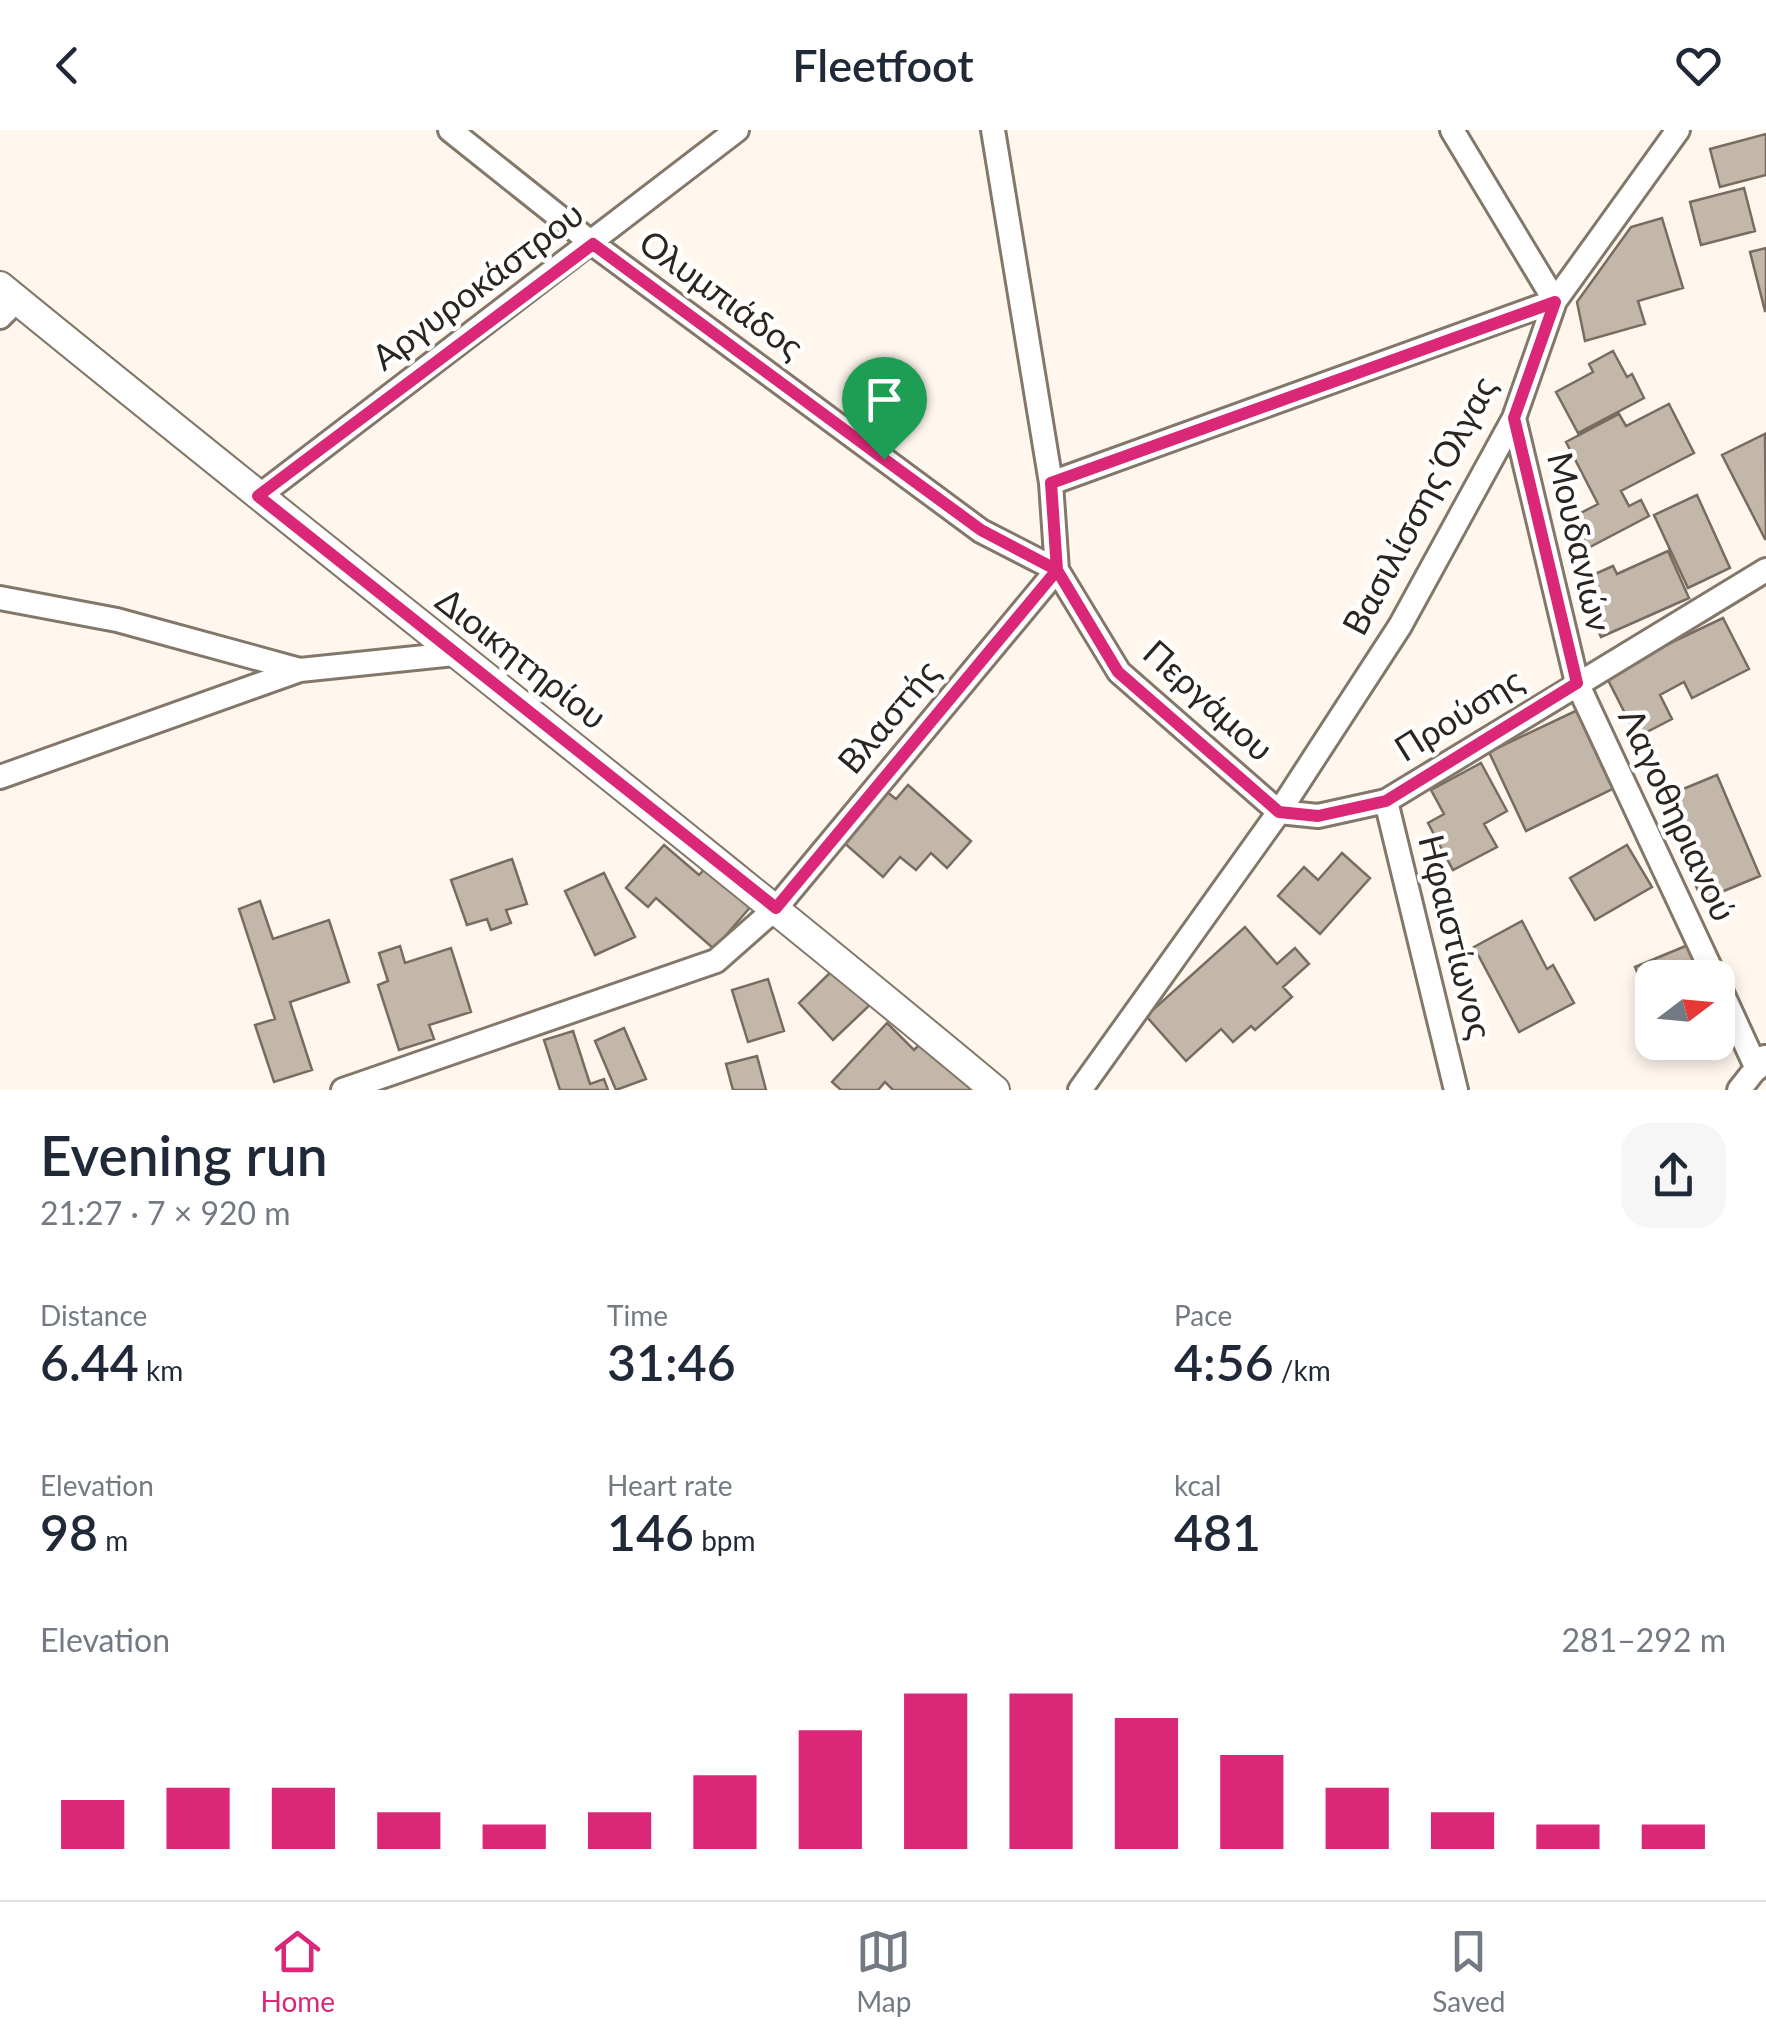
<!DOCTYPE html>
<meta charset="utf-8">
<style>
:root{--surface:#fff;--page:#f6f6f7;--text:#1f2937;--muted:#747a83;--line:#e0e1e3;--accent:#db2777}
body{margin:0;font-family:Lato,sans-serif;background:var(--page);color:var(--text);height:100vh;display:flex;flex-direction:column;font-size:38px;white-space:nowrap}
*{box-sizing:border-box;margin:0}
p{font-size:32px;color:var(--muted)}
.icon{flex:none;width:55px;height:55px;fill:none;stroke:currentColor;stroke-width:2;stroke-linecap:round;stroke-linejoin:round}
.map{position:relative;height:960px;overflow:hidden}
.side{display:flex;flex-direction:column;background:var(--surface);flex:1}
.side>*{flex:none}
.needle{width:65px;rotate:74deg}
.controls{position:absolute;left:1635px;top:830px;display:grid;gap:20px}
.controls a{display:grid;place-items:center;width:100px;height:100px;border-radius:20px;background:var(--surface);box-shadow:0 5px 15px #0003;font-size:50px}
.pin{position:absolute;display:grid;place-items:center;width:85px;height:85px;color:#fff;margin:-102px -42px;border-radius:50% 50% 50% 0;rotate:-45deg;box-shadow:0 0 10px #0007}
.pin .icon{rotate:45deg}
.round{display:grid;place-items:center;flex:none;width:105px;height:105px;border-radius:30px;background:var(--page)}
.overview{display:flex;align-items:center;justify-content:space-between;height:170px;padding:0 40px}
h1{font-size:55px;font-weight:600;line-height:75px}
.figures{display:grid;grid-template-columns:repeat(3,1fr);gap:15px;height:170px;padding:10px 40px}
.figures div{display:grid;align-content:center}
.figures b{font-size:50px;font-weight:600}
.figures small{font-size:28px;font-weight:400}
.figures p{font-size:28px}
.chart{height:280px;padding:20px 40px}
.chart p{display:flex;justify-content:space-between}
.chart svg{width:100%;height:180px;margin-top:10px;stroke:var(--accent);stroke-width:6}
header{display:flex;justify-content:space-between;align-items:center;height:130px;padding:0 40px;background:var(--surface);font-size:45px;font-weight:600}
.menu{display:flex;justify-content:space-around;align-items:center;height:140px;border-top:2px solid var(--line);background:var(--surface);font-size:28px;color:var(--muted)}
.menu a{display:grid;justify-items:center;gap:5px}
.menu .active{color:var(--accent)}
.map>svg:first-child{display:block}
</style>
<header><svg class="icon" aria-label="back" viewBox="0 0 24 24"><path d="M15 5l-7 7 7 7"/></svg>Fleetfoot<svg class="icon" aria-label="heart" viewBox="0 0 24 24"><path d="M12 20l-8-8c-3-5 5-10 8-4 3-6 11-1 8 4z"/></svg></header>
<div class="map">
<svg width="1766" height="960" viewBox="0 0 1766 960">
<rect width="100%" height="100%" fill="#fff7ee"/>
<!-- building -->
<path fill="#c3b7a9" stroke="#776c5f" stroke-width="2.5" d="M1766,4V45L1720,57L1710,19Z
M1744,58L1755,101L1701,115L1690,72Z
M1662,88L1683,158L1638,171L1645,194L1585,211L1577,172L1631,97Z
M1766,118V181H1765L1750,122Z
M1613,221L1627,247L1632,244L1644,268L1578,303L1556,262L1593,242L1589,234Z
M1669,274L1694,323L1621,361L1629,376L1641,370L1649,386L1588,418L1573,387L1598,374L1566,312L1619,284L1626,296Z
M1765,304L1766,409H1765L1722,325Z
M1697,365L1730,438L1688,458L1654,385Z
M1668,421L1689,468L1601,507L1577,452L1613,436L1617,444Z
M1723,488L1749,539L1692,568L1684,552L1660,565L1672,589L1637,607L1605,544Z
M1584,577L1621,655L1526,701L1489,622Z
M1481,633L1507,681L1484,694L1497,717L1453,740L1428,693L1444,684L1431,660Z
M1717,645L1760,746L1702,770L1659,669Z
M908,655L971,711L947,738L931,723L916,740L900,727L883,747L843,712L887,662L896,669Z
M664,715L699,745L708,735L753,774L714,819L656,768L648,777L626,758Z
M1627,715L1652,757L1595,790L1570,748Z
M1342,723L1370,748L1320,804L1278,766L1304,737L1318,750Z
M512,729L527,774L506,780L511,793L491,800L487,789L467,795L451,750Z
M604,743L635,807L595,825L565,761Z
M260,771L273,809L329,790L349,852L290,872L312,940L274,952L255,895L275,889L239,779Z
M1522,791L1547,839L1553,835L1574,873L1519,902L1474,817Z
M1245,797L1277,834L1295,818L1309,834L1283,857L1292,867L1255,900L1251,896L1233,912L1221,899L1186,931L1146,886Z
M1688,815L1701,848H1652V879L1635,837Z
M400,816L405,833L451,818L471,882L429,895L434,909L399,920L378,855L388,851L379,823Z
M839,834L874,871L833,910L799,873Z
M768,849L784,901L748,912L732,860Z
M887,893L914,920L927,907L978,960H893L885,952L878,960H841L832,952Z
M624,898L646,949L616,960L595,911Z
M573,901L590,954L604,949L608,960H560L544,910Z
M757,926L766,960H733L726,934Z"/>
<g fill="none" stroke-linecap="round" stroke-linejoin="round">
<defs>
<path id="minor" d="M993,0L1051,353L1057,440L1119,542L1279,682L1080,960
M1452,0L1555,171
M1678,0L1555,171L1514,288L1400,496L1279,682L1318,686L1386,671L1766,440
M0,187L17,170
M1514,288L1577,553L1715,848
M1051,353L1555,171
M259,366L737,0
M0,468L117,490L300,540L454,524
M0,647L300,540
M1386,671L1456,960
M1718,854L1757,939
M343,960L716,831L776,778L1057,440L981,401L593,114L450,0
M1739,960L1765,927"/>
<path id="tertiary" d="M0,156C330,426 667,687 995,960"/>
</defs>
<!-- minor casing -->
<use href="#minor" stroke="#83776a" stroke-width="28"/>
<!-- tertiary casing -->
<use href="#tertiary" stroke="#83776a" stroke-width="32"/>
<!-- minor -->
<use href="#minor" stroke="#fff" stroke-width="22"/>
<!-- tertiary -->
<use href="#tertiary" stroke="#fff" stroke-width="28"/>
</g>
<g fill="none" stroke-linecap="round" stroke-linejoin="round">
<defs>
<path id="route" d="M884,329L593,114L258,366L776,778L1057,440L1118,542L1279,682L1318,686L1386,671L1577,553L1514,288L1555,172L1051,353L1057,440L981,400L884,329"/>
</defs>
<!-- route casing -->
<use href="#route" stroke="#fff" stroke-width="20"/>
<!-- route -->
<use href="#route" stroke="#db2777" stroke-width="12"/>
</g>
<g text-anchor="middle" stroke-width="9" stroke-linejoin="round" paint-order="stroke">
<!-- street labels -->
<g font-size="35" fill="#2a2520" stroke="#fff">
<text transform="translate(478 156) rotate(-37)" y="12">Αργυροκάστρου</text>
<text transform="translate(721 165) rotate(36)" y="12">Ολυμπιάδος</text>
<text transform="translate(1420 376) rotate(-62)" y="12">Βασιλίσσης Όλγας</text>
<text transform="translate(1579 412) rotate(77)" y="12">Μουδανιών</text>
<text transform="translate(521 529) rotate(38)" y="12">Διοικητηρίου</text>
<text transform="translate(1208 571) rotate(42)" y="12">Περγάμου</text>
<text transform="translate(1459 585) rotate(-32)" y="12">Προύσης</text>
<text transform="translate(889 587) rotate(-50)" y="12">Βλαστής</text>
<text transform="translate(1677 685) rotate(65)" y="12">Λαγοθηριανού</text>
<text transform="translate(1455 807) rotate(76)" y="12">Ηφαιστίωνος</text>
</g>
</g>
</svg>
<div class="controls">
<a><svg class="needle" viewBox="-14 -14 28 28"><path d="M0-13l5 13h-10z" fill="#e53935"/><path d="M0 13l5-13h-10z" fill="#747a83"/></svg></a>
</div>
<div class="pin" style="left:884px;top:329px;background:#1e9e55"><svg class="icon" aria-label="arrive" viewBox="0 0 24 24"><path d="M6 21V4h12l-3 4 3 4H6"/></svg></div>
</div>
<section class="side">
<div class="overview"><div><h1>Evening run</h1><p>21:27 · 7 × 920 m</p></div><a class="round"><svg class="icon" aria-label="share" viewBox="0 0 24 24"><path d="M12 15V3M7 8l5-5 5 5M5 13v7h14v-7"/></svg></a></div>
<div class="figures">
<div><p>Distance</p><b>6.44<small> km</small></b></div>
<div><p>Time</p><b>31:46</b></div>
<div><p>Pace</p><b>4:56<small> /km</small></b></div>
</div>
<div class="figures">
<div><p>Elevation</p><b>98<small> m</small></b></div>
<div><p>Heart rate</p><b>146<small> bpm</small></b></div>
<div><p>kcal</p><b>481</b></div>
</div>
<div class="chart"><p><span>Elevation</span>281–292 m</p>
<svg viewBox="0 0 160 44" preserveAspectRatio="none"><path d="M5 44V32M15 44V29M25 44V29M35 44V35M45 44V38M55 44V35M65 44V26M75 44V15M85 44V6M95 44V6M105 44V12M115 44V21M125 44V29M135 44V35M145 44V38M155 44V38"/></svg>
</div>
</section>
<nav class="menu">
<a class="active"><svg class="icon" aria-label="home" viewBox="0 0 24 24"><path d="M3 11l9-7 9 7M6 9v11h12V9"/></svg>Home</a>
<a><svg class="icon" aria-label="map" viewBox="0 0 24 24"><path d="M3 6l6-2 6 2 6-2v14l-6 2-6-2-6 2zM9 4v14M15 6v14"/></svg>Map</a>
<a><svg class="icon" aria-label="saved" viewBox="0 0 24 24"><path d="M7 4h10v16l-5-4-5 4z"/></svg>Saved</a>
</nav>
